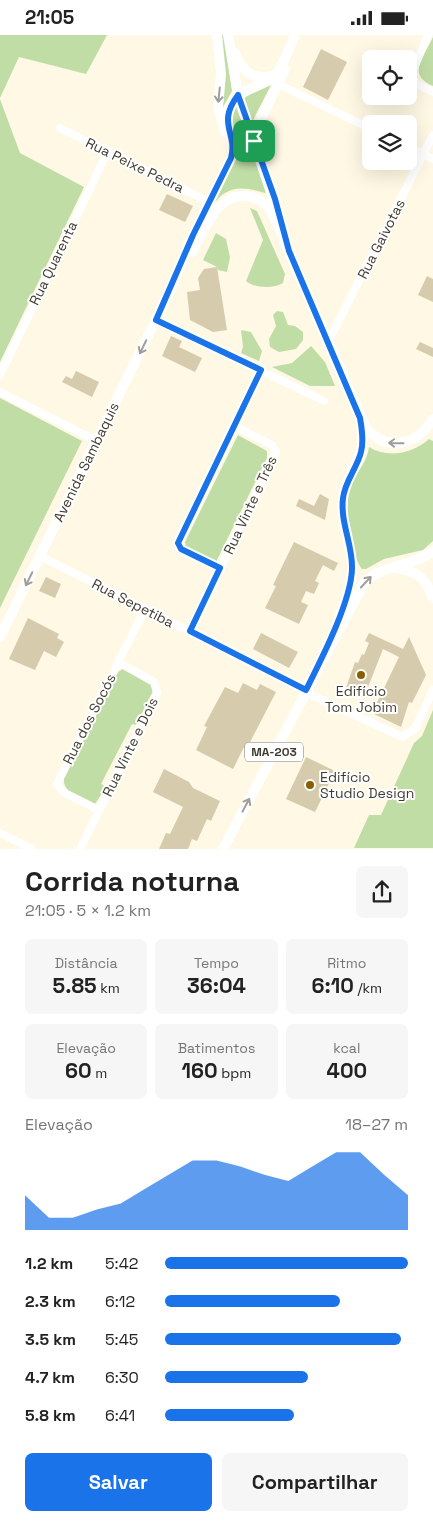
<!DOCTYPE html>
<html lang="pt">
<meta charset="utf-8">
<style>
:root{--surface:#fff;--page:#f6f6f6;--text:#222;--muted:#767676;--accent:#1a73e8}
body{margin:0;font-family:"Space Grotesk",sans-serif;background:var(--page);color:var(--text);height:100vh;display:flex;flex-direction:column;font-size:19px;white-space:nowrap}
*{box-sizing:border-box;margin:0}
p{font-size:16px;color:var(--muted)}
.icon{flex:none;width:28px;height:28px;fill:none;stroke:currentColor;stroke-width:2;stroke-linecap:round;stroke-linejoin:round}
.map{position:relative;height:814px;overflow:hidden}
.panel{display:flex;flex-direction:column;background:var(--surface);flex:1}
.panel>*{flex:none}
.fabs{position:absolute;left:362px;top:15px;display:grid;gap:10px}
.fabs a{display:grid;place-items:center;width:55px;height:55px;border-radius:8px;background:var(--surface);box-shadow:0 5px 20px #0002;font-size:25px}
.pin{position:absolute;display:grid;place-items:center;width:42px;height:42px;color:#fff;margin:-21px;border-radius:10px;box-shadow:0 2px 8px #0006}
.round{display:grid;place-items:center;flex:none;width:52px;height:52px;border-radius:8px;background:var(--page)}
.headline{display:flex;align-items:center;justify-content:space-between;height:85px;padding:0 25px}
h1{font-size:28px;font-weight:700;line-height:38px}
.metrics{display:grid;grid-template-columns:repeat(3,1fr);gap:8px;height:85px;padding:5px 25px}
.metrics div{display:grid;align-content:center;border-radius:8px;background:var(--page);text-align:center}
.metrics b{font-size:21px;font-weight:700}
.metrics small{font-size:14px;font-weight:400}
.metrics p{font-size:14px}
.chart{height:140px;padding:10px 25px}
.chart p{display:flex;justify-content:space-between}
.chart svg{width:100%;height:90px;margin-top:5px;fill:var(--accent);opacity:.7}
.cta{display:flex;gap:10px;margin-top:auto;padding:10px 25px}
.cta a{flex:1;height:58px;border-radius:8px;background:var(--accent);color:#fff;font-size:20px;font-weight:700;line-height:58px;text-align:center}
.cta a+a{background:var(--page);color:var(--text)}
ul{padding:0 25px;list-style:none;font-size:16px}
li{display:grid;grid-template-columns:80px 60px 1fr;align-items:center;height:38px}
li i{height:12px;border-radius:6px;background:var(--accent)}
.status{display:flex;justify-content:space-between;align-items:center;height:35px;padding:0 25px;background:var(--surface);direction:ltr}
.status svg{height:14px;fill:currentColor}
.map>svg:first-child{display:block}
</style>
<div class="status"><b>21:05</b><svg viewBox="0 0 49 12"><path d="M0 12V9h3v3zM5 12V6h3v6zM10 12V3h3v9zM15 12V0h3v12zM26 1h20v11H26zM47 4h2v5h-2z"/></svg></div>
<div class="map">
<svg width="433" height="814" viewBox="0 0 433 814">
<rect width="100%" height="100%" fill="#fef8e4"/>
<!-- green -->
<path fill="#c1dda6" d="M0,0H107L86,39L19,22L0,63Z
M221,0H224L232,56L223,72Z
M433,2V51C406,40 424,22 433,2Z
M271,50L252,87L243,61Z
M0,64L20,118L84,152L0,327Z
M236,71L267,156L265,158C252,154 237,150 225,158C220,160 217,166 213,169L236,123L231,82Z
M250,173L257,176L285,239L283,248C274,254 253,253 246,246L263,205Z
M216,198L226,204L230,222L227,237L218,235L217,232L203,225Z
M277,276L283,277L288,290L295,291L303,297V305L296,314L279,317L270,312L269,304L276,291L273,280Z
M241,295L251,297L262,316L259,326L241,318L243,312Z
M311,311L325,327L335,351H310L272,332L292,328Z
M0,363L82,406L0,573Z
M238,400L267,416V423L216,527L186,512L185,507Z
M429,404L433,406V506L423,515L384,524L366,534H362C349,516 342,470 351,450C357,436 367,428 369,412C389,424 413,418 429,404Z
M123,634L151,650L153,656L136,690L132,689L101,749L106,752L95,769C83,764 62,759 64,743L118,637Z
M433,675V813H354L369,780H381L414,708L422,701Z"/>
<!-- building -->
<path fill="#d6cbac" d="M321,14L347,27L328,65L303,52Z
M167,159L193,171L185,187L159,175Z
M217,232L227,295L213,297L190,285L187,257L200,255L198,243L204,234Z
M427,241L433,244V267L418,260Z
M171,301L182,306L179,312L202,323L195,337L162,321Z
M420,307L433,313V322L416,314Z
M76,336L99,347L92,362L62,347L66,341L72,344Z
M320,459L329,464L325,485L296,471L299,464L314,471Z
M294,507L338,528L334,536L323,530L315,546L319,548L314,559L306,556L301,567L308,570L299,589L265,573L276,551L273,550Z
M46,542L61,549L55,563L39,556Z
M28,583L59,599L57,603L64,607L56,622L44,616L35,635L9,624Z
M261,598L298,617L289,633L253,614Z
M369,598L403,614L409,602L426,640L412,668L409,667L401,692L372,678L399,622L383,614L368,652L365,651L361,660L346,653L355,627L358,628L362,619L364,620L369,608L365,606Z
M243,648L257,655L260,649L276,657L247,713L244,712L233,734L196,715L207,692L204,691L225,652L238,658Z
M306,722L335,736L315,777L286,764Z
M164,734L189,747L193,753L220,766L211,786L207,784L197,806L192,804L188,814H159L166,798L170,799L183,772L153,757Z"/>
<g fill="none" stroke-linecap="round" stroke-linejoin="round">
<!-- minor -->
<path stroke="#fff" stroke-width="8" d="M428,0L411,40L416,49L433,57
M278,49L371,94
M60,93L209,167
M409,112L433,124
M156,285L324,366
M328,307L433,100
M0,340L108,116
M0,357L97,406
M40,521L306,655
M220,533L181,514L178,508L179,503L261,335
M190,596L276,417L272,410L234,391
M305,657L402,702L415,694L433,655
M99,775L63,757L57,749L145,574
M0,798L32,814
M80,814L157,658L154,647L118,627"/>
<!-- major -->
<path stroke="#fff" stroke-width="10" d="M217,0L221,39L218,72L225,97
M228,0L238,60L280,184
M235,18C241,34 252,46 271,41
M254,105L259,88L285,34
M192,217C205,194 218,154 251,162C261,164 268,170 272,178L366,393C388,418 417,410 433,384
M395,533C417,535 426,544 433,563
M339,582C345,566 352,550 352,534C352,507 338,484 344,458C351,428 367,423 361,388
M0,602L172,252L193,200L231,123C236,106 223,90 229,73C238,53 259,54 273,42C283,33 289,12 295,0
M223,814L364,548C382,529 412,532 433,516"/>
</g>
<!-- one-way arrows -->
<defs><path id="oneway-shaft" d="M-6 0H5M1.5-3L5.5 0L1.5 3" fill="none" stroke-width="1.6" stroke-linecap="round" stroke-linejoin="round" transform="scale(1.25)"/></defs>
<g stroke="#a09e98">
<use href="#oneway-shaft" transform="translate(219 60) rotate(96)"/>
<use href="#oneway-shaft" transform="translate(143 312) rotate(116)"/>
<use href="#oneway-shaft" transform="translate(396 408) rotate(-179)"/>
<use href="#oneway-shaft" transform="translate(29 544) rotate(116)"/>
<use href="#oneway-shaft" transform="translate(366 547) rotate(-47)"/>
<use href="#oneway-shaft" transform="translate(246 770) rotate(-62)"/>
</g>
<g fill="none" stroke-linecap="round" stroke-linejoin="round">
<defs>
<path id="route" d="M238,60L275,164L289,216L360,383C362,394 364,406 361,417C357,433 345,446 343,463C340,488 353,510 352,534C351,567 321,625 306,655L190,596L220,533L181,514L178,508L261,335L156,285L193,200L231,123C238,98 216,89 238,60Z"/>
</defs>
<!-- route casing -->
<use href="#route" stroke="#fff" stroke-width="10"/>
<!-- route -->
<use href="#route" stroke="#1a73e8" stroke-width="6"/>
</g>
<!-- markers -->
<g fill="#895e00" stroke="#fff" stroke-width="2">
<circle cx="361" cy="640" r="5"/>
<circle cx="310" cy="750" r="5"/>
</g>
<g text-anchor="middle" stroke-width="4" stroke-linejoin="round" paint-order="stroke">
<!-- shield labels -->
<rect fill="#fff" stroke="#7a766e" stroke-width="1" x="245" y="707.5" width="58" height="19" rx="4"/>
<g font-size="12" font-weight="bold" fill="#413c30">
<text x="274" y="721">MA-203</text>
</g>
<!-- street labels -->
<g font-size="14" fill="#413c30" stroke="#fff">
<text transform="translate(135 130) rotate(26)" y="5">Rua Peixe Pedra</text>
<text transform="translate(381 204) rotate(-63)" y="5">Rua Gaivotas</text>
<text transform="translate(53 228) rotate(-64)" y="5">Rua Quarenta</text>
<text transform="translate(86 427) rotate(-64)" y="5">Avenida Sambaquis</text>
<text transform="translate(250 470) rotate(-65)" y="5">Rua Vinte e Três</text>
<text transform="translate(133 568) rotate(27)" y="5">Rua Sepetiba</text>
<text transform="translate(89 684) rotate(-63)" y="5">Rua dos Socós</text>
<text transform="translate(130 712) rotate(-64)" y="5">Rua Vinte e Dois</text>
</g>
<!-- poi labels -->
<g font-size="14" fill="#413c30" stroke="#fff">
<text x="361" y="661">Edifício<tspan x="361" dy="16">Tom Jobim</tspan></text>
<text x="320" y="747" text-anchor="start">Edifício<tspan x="320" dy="16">Studio Design</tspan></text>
</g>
</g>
</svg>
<div class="fabs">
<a><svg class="icon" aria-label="locate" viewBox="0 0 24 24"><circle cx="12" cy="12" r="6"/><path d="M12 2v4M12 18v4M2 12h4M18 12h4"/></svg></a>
<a><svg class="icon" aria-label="layers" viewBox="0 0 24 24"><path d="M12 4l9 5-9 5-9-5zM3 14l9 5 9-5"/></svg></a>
</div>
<div class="pin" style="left:254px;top:106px;background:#1e9e55"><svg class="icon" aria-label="arrive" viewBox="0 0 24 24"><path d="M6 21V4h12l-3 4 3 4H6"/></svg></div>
</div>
<section class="panel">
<div class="headline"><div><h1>Corrida noturna</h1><p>21:05 · 5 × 1.2 km</p></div><a class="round"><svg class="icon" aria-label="share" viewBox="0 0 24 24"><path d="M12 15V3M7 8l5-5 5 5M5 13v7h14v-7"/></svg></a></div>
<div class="metrics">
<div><p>Distância</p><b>5.85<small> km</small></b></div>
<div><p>Tempo</p><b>36:04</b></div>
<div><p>Ritmo</p><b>6:10<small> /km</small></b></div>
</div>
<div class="metrics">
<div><p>Elevação</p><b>60<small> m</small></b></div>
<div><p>Batimentos</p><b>160<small> bpm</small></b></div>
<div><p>kcal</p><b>400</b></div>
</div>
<div class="chart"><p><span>Elevação</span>18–27 m</p>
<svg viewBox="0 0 160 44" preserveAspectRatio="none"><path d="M0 44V27L10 38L20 38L30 34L40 31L50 24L60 17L70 10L80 10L90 13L100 17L110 20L120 13L130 6L140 6L150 17L160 27V44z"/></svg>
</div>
<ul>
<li><b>1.2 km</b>5:42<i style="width:100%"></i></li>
<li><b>2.3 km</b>6:12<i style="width:72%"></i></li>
<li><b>3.5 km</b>5:45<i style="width:97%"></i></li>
<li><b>4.7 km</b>6:30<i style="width:59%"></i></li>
<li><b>5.8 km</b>6:41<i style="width:53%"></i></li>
</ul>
<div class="cta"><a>Salvar</a><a>Compartilhar</a></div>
</section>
